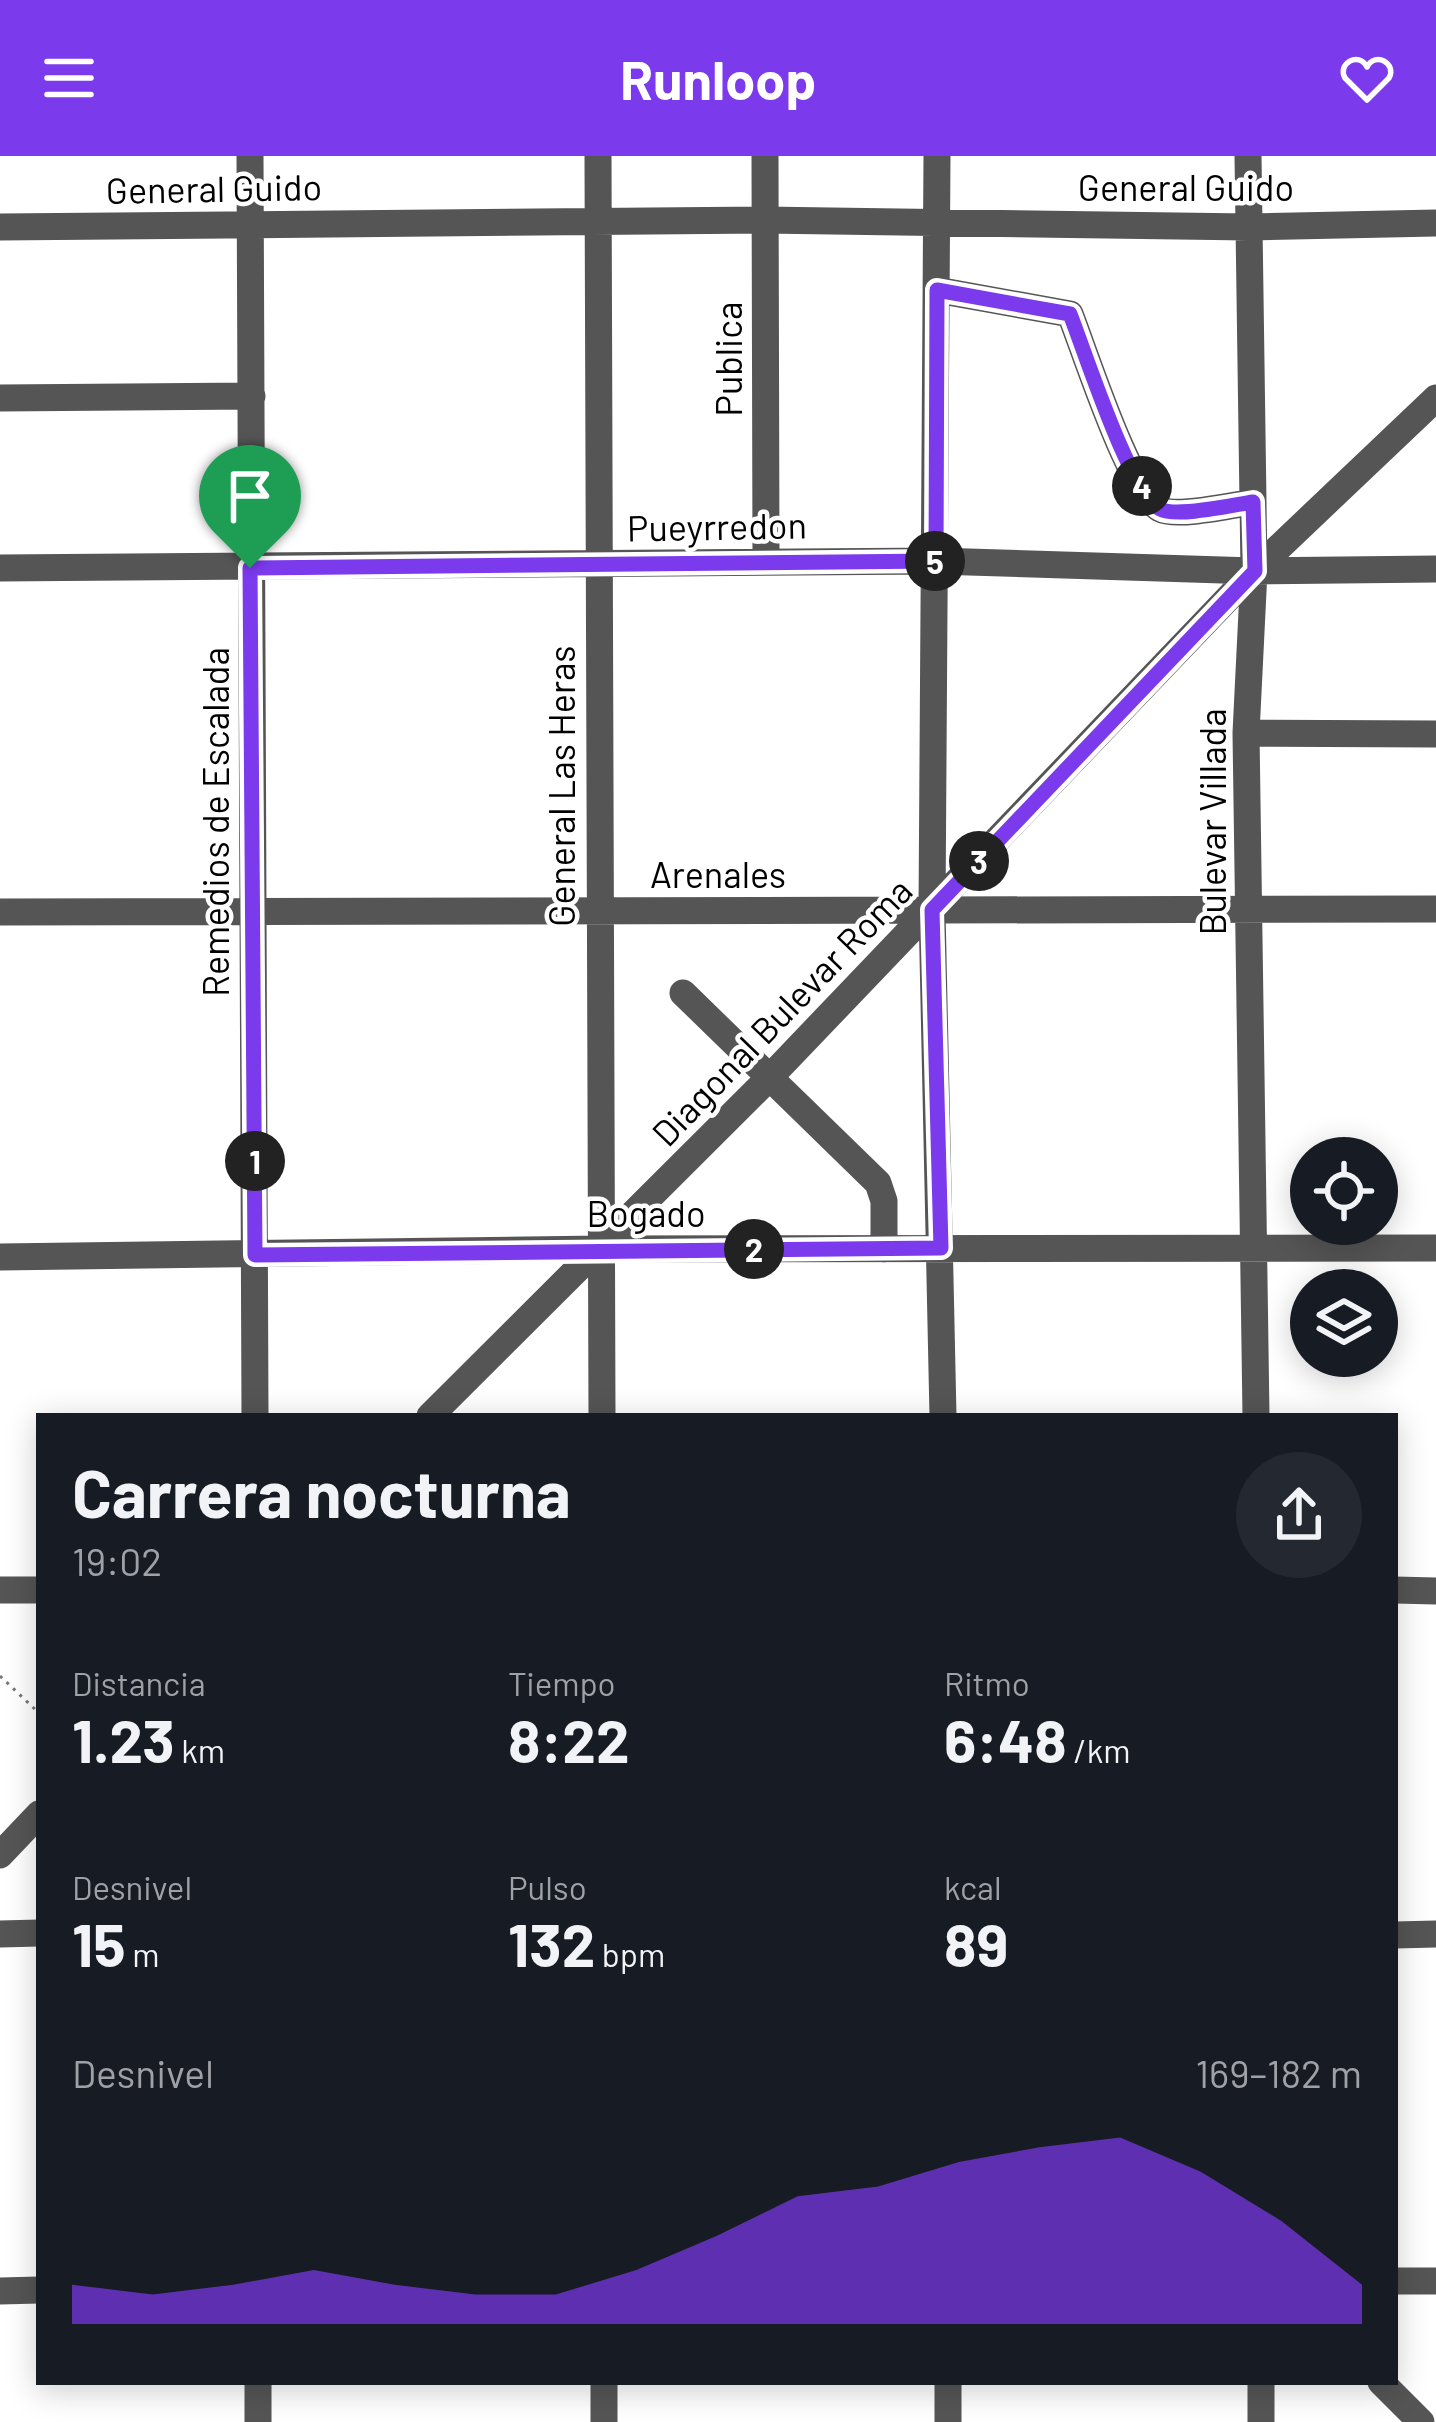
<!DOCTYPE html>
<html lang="es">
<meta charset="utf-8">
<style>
:root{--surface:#171b24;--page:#242831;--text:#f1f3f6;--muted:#9ea1a6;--accent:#7c3aed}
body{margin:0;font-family:Barlow,sans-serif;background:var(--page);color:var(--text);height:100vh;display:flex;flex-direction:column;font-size:45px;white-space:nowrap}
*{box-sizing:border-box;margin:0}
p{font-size:39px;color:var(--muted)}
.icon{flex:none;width:66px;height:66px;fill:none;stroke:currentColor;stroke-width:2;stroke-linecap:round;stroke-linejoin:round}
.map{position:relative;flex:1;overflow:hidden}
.panel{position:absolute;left:36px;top:1257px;width:1362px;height:972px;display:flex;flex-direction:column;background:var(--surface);border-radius:0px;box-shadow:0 6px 30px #0003}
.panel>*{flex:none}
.fabs{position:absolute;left:1290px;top:981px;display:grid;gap:24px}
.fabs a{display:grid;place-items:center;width:108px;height:108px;border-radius:50%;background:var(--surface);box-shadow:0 6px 30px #0003;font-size:60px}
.pin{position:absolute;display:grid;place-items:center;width:102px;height:102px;color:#fff;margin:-123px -51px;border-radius:50% 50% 50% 0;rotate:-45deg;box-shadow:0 0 12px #0007}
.pin .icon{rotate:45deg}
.km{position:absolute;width:60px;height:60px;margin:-30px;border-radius:50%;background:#222;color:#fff;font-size:33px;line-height:60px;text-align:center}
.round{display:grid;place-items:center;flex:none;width:126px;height:126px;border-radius:63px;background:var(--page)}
.overview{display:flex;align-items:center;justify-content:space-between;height:204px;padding:0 36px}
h1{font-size:66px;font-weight:700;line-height:90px}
.metrics{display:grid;grid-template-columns:repeat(3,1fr);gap:18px;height:204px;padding:12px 36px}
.metrics div{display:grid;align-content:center}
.metrics b{font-size:60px;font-weight:700}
.metrics small{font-size:33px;font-weight:400}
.metrics p{font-size:33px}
.chart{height:336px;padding:24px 36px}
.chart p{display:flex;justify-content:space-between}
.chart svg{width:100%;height:216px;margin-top:12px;fill:var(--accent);opacity:.7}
header{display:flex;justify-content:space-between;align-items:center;height:156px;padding:0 36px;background:var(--accent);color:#fff;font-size:54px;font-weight:700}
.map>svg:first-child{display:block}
</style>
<header><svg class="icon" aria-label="menu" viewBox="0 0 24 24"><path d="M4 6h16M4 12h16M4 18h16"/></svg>Runloop<svg class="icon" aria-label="heart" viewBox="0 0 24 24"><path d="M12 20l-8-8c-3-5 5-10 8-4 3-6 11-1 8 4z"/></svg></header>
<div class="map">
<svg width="1436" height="2266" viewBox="0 0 1436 2266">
<rect width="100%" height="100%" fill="#fff"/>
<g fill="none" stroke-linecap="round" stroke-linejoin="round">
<!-- path -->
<path stroke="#777" stroke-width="3" stroke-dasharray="3 6" stroke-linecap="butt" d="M0,1520L39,1557"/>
<!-- minor -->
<path stroke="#555" stroke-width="27" d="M250,0L255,1260
M598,0L602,1260
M765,0L766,405
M937,0L932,754L943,1260
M1248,0L1254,415L1246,577L1256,1260
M0,71L764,64L1249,71L1436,67
M937,134L1070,158C1085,196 1130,337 1160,353C1176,362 1233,349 1253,346
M0,242L252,240
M0,412L936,405L1254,415L1436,413
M1246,577L1436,578
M0,756L1436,753
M683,837L878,1027L884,1045V1093
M0,1101L600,1093L1436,1092
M430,1260L771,920L1254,415L1436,242
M0,1434H39
M1395,1434L1436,1435
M0,1699L39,1658
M0,1778L39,1777
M1395,1779L1436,1778
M1395,2125H1436
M0,2135L39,2134
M258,2226V2266
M604,2226V2266
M948,2226V2266
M1261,2226V2266
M1381,2226L1421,2266"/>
</g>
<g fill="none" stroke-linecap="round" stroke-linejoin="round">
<defs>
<path id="route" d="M937,134L1070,158C1085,196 1130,337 1160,353C1176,362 1233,349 1253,346L1255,415L932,754L941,1092L255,1099L250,412L936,405Z"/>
</defs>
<!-- route casing -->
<use href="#route" stroke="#fff" stroke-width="24"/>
<!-- route -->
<use href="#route" stroke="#7c3aed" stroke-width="15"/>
</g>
<g text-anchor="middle" stroke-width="9" stroke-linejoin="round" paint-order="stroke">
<!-- street labels -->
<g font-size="36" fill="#000" stroke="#fff">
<text x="1186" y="45">General Guido</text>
<text transform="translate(214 33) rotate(-1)" y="13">General Guido</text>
<text transform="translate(729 203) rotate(-90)" y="13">Publica</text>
<text transform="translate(717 371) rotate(-1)" y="13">Pueyrredon</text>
<text transform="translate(562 630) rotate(-90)" y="13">General Las Heras</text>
<text transform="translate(216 666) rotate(-90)" y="13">Remedios de Escalada</text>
<text transform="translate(1213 666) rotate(-90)" y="13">Bulevar Villada</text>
<text x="718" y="732">Arenales</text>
<text transform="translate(782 856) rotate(-46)" y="13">Diagonal Bulevar Roma</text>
<text x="646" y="1071">Bogado</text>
</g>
</g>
</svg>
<div class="fabs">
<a><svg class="icon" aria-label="locate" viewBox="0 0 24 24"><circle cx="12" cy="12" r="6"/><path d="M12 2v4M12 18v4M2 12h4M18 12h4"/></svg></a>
<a><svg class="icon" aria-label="layers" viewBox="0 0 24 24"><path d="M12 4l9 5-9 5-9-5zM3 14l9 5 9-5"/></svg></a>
</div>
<div class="pin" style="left:250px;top:412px;background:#1e9e55"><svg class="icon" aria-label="arrive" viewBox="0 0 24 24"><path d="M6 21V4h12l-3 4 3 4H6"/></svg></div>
<b class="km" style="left:255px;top:1005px">1</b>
<b class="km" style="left:754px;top:1093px">2</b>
<b class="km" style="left:979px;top:705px">3</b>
<b class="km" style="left:1142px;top:330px">4</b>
<b class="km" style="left:935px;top:405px">5</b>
<section class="panel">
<div class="overview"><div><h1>Carrera nocturna</h1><p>19:02</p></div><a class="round"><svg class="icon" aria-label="share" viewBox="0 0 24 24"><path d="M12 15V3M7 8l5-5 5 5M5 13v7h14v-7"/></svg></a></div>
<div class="metrics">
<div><p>Distancia</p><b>1.23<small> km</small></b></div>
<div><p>Tiempo</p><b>8:22</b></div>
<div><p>Ritmo</p><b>6:48<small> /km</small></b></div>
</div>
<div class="metrics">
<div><p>Desnivel</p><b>15<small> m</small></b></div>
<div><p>Pulso</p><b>132<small> bpm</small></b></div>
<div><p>kcal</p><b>89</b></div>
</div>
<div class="chart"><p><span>Desnivel</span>169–182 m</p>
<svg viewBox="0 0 160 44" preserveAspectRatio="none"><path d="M0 44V36L10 38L20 36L30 33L40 36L50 38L60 38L70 33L80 26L90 18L100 16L110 11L120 8L130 6L140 13L150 23L160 36V44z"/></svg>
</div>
</section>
</div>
